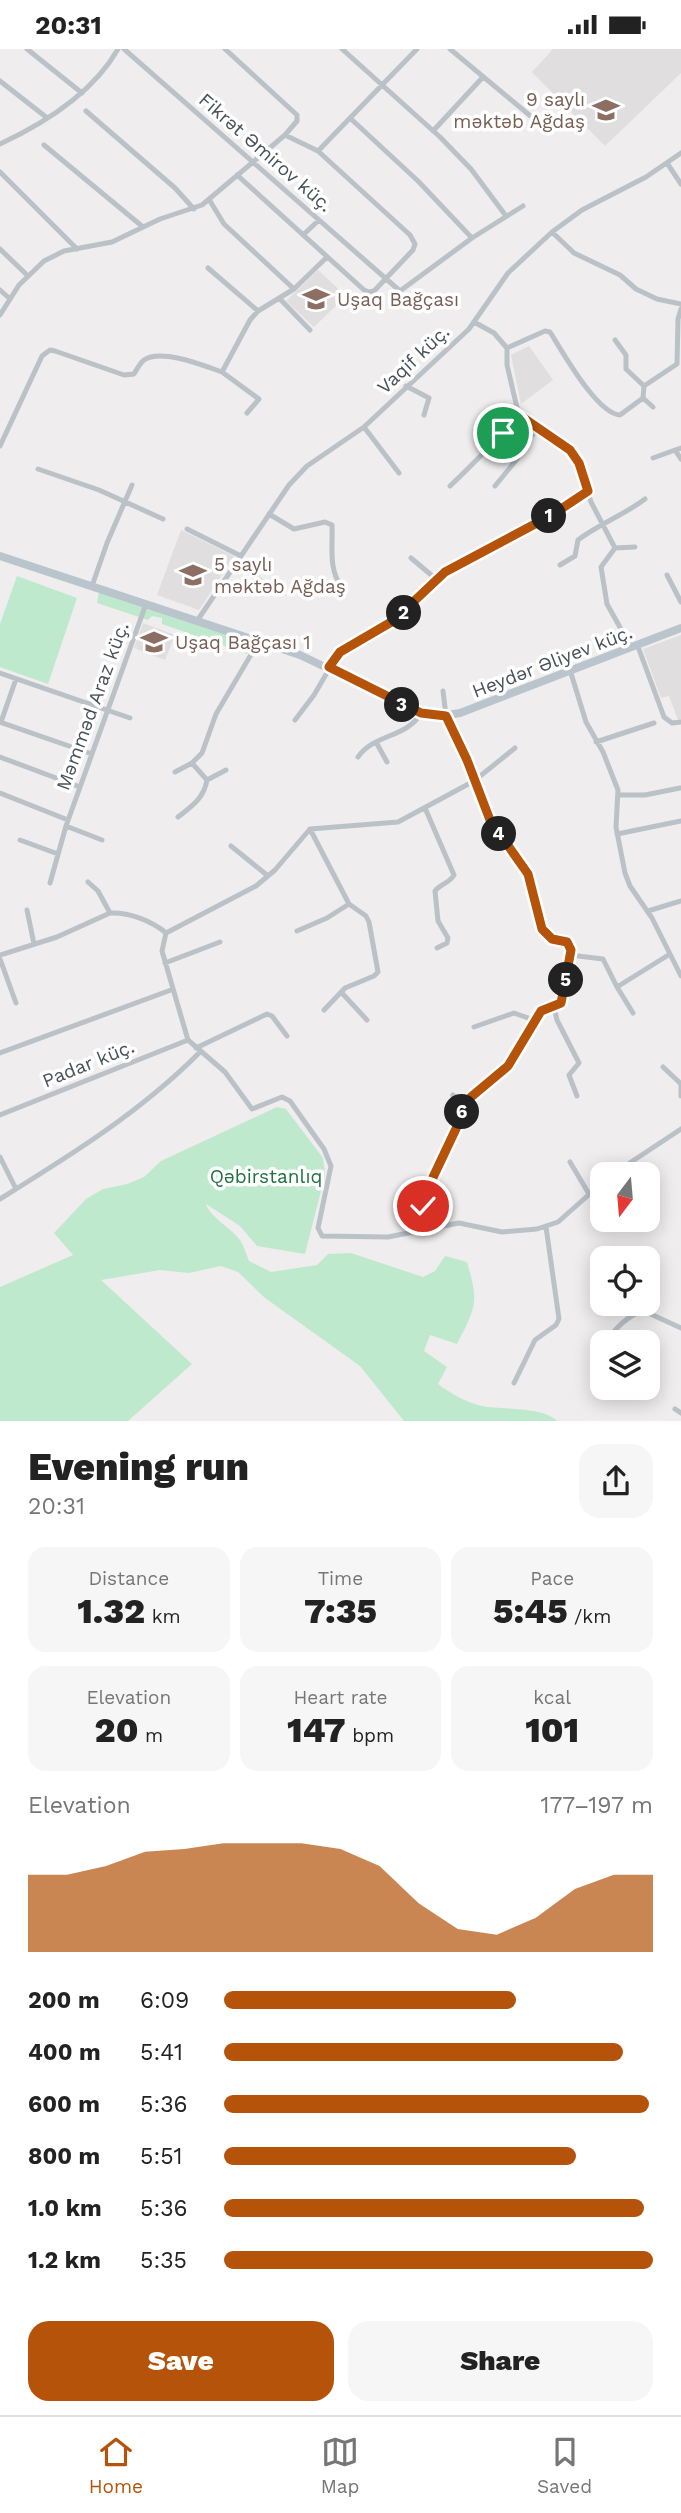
<!DOCTYPE html>
<meta charset="utf-8">
<style>
:root{--surface:#fff;--page:#f6f6f6;--text:#222;--muted:#767676;--line:#e0e0e0;--accent:#b45309}
body{margin:0;font-family:"Work Sans",sans-serif;background:var(--page);color:var(--text);height:100vh;display:flex;flex-direction:column;font-size:26px;white-space:nowrap}
*{box-sizing:border-box;margin:0}
p{font-size:23px;color:var(--muted)}
.icon{flex:none;width:38px;height:38px;fill:none;stroke:currentColor;stroke-width:2;stroke-linecap:round;stroke-linejoin:round}
.map{position:relative;height:1372px;overflow:hidden}
.panel{display:flex;flex-direction:column;background:var(--surface);flex:1}
.panel>*{flex:none}
.needle{width:46px;rotate:196deg}
.buttons{position:absolute;left:590px;top:1113px;display:grid;gap:14px}
.buttons a{display:grid;place-items:center;width:70px;height:70px;border-radius:14px;background:var(--surface);box-shadow:0 4px 18px #0003;font-size:35px}
.pin{position:absolute;display:grid;place-items:center;width:60px;height:60px;color:#fff;margin:-30px;border:4px solid #fff;border-radius:50%;box-shadow:0 2px 7px #0007}
.km{position:absolute;width:35px;height:35px;margin:-18px;border-radius:50%;background:#222;color:#fff;font-size:19px;line-height:35px;text-align:center}
.round{display:grid;place-items:center;flex:none;width:74px;height:74px;border-radius:21px;background:var(--page)}
.headline{display:flex;align-items:center;justify-content:space-between;height:119px;padding:0 28px}
h1{font-size:38px;font-weight:800;line-height:52px}
.stats{display:grid;grid-template-columns:repeat(3,1fr);gap:10px;height:119px;padding:7px 28px}
.stats div{display:grid;align-content:center;border-radius:18px;background:var(--page);text-align:center}
.stats b{font-size:35px;font-weight:800}
.stats small{font-size:19px;font-weight:400}
.stats p{font-size:19px}
.chart{height:196px;padding:14px 28px}
.chart p{display:flex;justify-content:space-between}
.chart svg{width:100%;height:126px;margin-top:7px;fill:var(--accent);opacity:.7}
.button{display:flex;gap:14px;margin-top:auto;padding:14px 28px}
.button a{flex:1;height:80px;border-radius:21px;background:var(--accent);color:#fff;font-size:28px;font-weight:800;line-height:80px;text-align:center}
.button a+a{background:var(--page);color:var(--text)}
ul{padding:0 28px;list-style:none;font-size:23px}
li{display:grid;grid-template-columns:112px 84px 1fr;align-items:center;height:52px}
li i{height:18px;border-radius:9px;background:var(--accent)}
.status{display:flex;justify-content:space-between;align-items:center;height:49px;padding:0 35px;background:var(--surface);direction:ltr}
.status svg{height:19px;fill:currentColor}
.menu{display:flex;justify-content:space-around;align-items:center;height:98px;border-top:2px solid var(--line);background:var(--surface);font-size:19px;color:var(--muted)}
.menu a{display:grid;justify-items:center;gap:4px}
.menu .active{color:var(--accent)}
.map>svg:first-child{display:block}
</style>
<div class="status"><b>20:31</b><svg viewBox="0 0 49 12"><path d="M0 12V9h3v3zM5 12V6h3v6zM10 12V3h3v9zM15 12V0h3v12zM26 1h20v11H26zM47 4h2v5h-2z"/></svg></div>
<div class="map">
<svg width="681" height="1372" viewBox="0 0 681 1372">
<rect width="100%" height="100%" fill="#efeded"/>
<!-- education -->
<path fill="#e0dede" d="M553,0H681V24L605,97L532,23Z
M318,221L346,247L314,278L286,252Z
M529,297L553,331L521,355L511,306Z
M181,481L234,507L199,561L157,546Z
M143,574L175,586L165,611L134,599Z
M681,586V670L678,671L669,647L661,649L643,600Z"/>
<!-- green -->
<path fill="#bfe9cd" d="M17,527L77,549L48,635L0,618V575Z
M99,543L253,593L247,605L162,575V569L152,567L148,571L97,554Z
M277,1058L286,1060L323,1109L325,1126L305,1205L257,1197L240,1177L206,1155C209,1167 231,1179 240,1191C244,1197 246,1205 249,1212L271,1223L317,1216L328,1205L351,1204L423,1228L435,1222L445,1207L467,1213C479,1253 476,1258 457,1295L430,1286L424,1302L447,1318L438,1335C450,1344 467,1354 482,1357C502,1361 543,1357 557,1372H404L360,1317L265,1249L238,1223L221,1217L189,1224L160,1221L101,1231L192,1315L128,1372H0V1238L73,1206L54,1184L86,1150L103,1140L127,1135L144,1128L161,1112Z"/>
<g fill="none" stroke-linecap="round" stroke-linejoin="round">
<!-- street -->
<path stroke="#bac2c8" stroke-width="5" d="M27,0L82,44
M124,0L400,242L472,189L523,157
M225,0L297,66V72L285,86
M342,0L440,88L471,120L506,167
M450,0L540,75
M0,32L46,68
M86,62L175,139L194,160
M350,69L418,132L472,189
M433,82L483,28
M0,95C45,74 93,44 118,0
M44,96L143,178
M667,114L681,135
M0,123L77,200
M237,126L364,241L369,243L374,242L413,201L415,195L410,186L318,102
M210,152L224,175L294,240
M552,183L574,204L620,226L636,240L657,250L681,255
M303,186L319,171
M0,200L28,227
M208,219L258,262
M0,241L9,249
M280,250L310,281
M0,266L19,236L44,212L64,202L112,193L160,170L202,156L285,86L318,102L417,0
M474,273L494,284L507,299V316L518,363L522,368L573,405L579,414L591,453L615,499L601,518L607,555L631,598
M615,291L626,306V320L644,337
M507,299L545,282L550,283C562,302 597,365 620,366L643,349L644,337L677,315L678,270L681,260
M222,323L259,350L247,364
M406,337L429,349L424,366
M643,349L653,358
M364,378L399,424
M491,378L518,363
M0,397L42,307L50,301L55,302L124,326L134,325C137,320 140,314 144,311C161,299 205,317 222,323L250,271L258,262L294,240L327,208
M681,399L675,401L681,410
M653,409L675,401
M38,420L99,441L163,470
M450,437C475,414 496,389 522,368
M495,437L517,410L526,392L538,380
M269,465L294,480L325,473L332,476C333,498 328,520 342,539
M187,480L241,507
M615,499L635,498
M411,509L436,530
M237,514L266,536
M560,516L575,507L578,491C599,475 624,466 645,450
M667,526L681,553
M92,537L107,494L132,436
M197,572L289,436L307,417L364,378L469,280L508,224L552,183L582,161L646,128L681,104
M637,595L664,668L672,674L681,673
M570,621L586,673L603,703L618,741L616,778L625,824L630,837L652,869L681,927
M0,624L130,669
M295,671L314,646L339,603L393,572L445,523L552,465L588,442
M0,673L92,705
M1,673L16,630
M376,693L387,713
M596,693L654,674
M0,708L80,738
M358,708C373,685 407,689 421,664
M175,723L192,714L202,704L216,665L259,592
M207,731L226,721
M0,744L68,771
M619,746H645L680,739
M425,759L454,826C450,834 440,835 435,842L438,872L448,889L447,894L437,899
M178,768C192,757 204,749 207,731L192,714
M66,777L102,791
M310,780L349,855L366,867L369,873L378,923L374,927L345,939L324,961
M617,785L681,772
M20,791L58,805
M231,797L268,827
M88,833L98,842L110,864
M50,834L66,777L146,555
M27,861L34,895
M648,862L681,852
M297,882L327,869L349,855
M166,884L162,902L188,991L225,1023L252,1060L282,1048L290,1052L324,1100L331,1117L318,1179L322,1187L388,1188L459,1174L502,1183L537,1180L558,1173L602,1134
M166,884L256,837L275,821L310,780L398,773L474,732L515,699
M0,906L57,888L110,864C129,863 152,872 166,884
M570,906L603,910L617,938L670,905
M0,910L16,954
M165,914L220,893
M617,938L633,964
M341,943L367,971
M554,958L557,971L579,1014L569,1026L577,1047
M474,978L514,964L534,971
M196,999L267,965L272,967L287,987
M0,1004L171,941
M663,1018L681,1035
M681,1036V1047
M453,1046L466,1055
M0,1066L188,991
M0,1108L16,1140
M570,1113L589,1145
M613,1125L681,1080
M0,1150C71,1106 142,1062 201,1002
M433,1179L423,1152L466,1055L476,1042L507,1017L541,962L561,954L571,900L567,893L552,890L542,880L528,825L490,771L467,711L446,667L443,642
M605,1293C615,1281 628,1265 644,1262L681,1279
M593,1307L602,1297
M514,1334L535,1291L556,1276L559,1270L546,1178
M675,1360L681,1364"/>
<!-- secondary -->
<path stroke="#bac4cd" stroke-width="8" d="M0,507L300,606L421,664L436,668L460,664L681,579"/>
</g>
<g fill="none" stroke-linecap="round" stroke-linejoin="round">
<defs>
<path id="route" d="M423,1157L427,1141L471,1048L508,1017L541,962L561,954L571,901L567,893L552,890L542,880L528,825L490,771L467,711L446,667L421,664L329,618L340,603L393,572L445,523L552,466L588,442L579,414L570,401L522,368L503,384"/>
</defs>
<!-- route casing -->
<use href="#route" stroke="#fff" stroke-width="14"/>
<!-- route -->
<use href="#route" stroke="#b45309" stroke-width="9"/>
</g>
<!-- icons -->
<defs>
<symbol id="school-bare" viewBox="-9 -9 18 18"><path d="M0-5L7-2L0 1L-7-2ZM-4 1L0 2.5L4 1V4Q0 6-4 4Z" fill="#8d6e63" stroke="#fff" stroke-width="2.5" paint-order="stroke"/></symbol>
</defs>
<g fill-rule="evenodd">
<use href="#school-bare" x="587" y="42" width="38" height="38"/>
<use href="#school-bare" x="297" y="231" width="38" height="38"/>
<use href="#school-bare" x="174" y="507" width="38" height="38"/>
<use href="#school-bare" x="135" y="574" width="38" height="38"/>
</g>
<g text-anchor="middle" stroke-width="7" stroke-linejoin="round" paint-order="stroke">
<!-- education labels -->
<g font-size="19" fill="#785e54" stroke="#fff" text-anchor="start">
<text x="585" y="57" text-anchor="end">9 saylı<tspan x="585" dy="22">məktəb Ağdaş</tspan></text>
<text x="337" y="257">Uşaq Bağçası</text>
<text x="214" y="522">5 saylı<tspan x="214" dy="22">məktəb Ağdaş</tspan></text>
<text x="175" y="600">Uşaq Bağçası 1</text>
</g>
<!-- street labels -->
<g font-size="19" fill="#475158" stroke="#fff">
<text transform="translate(266 103) rotate(41)" y="7">Fikrət Əmirov küç.</text>
<text transform="translate(413 310) rotate(-43)" y="7">Vaqif küç.</text>
<text transform="translate(552 612) rotate(-21)" y="7">Heydər Əliyev küç.</text>
<text transform="translate(92 657) rotate(-70)" y="7">Məmməd Araz küç.</text>
<text transform="translate(88 1014) rotate(-22)" y="7">Padar küç.</text>
</g>
<!-- park labels -->
<g font-size="19" fill="#207145" stroke="#fff">
<text x="266" y="1134">Qəbirstanlıq</text>
</g>
</g>
</svg>
<div class="buttons">
<a><svg class="needle" viewBox="-14 -14 28 28"><path d="M0-13l5 13h-10z" fill="#e53935"/><path d="M0 13l5-13h-10z" fill="#767676"/></svg></a>
<a><svg class="icon" aria-label="locate" viewBox="0 0 24 24"><circle cx="12" cy="12" r="6"/><path d="M12 2v4M12 18v4M2 12h4M18 12h4"/></svg></a>
<a><svg class="icon" aria-label="layers" viewBox="0 0 24 24"><path d="M12 4l9 5-9 5-9-5zM3 14l9 5 9-5"/></svg></a>
</div>
<div class="pin" style="left:503px;top:384px;background:#1e9e55"><svg class="icon" aria-label="arrive" viewBox="0 0 24 24"><path d="M6 21V4h12l-3 4 3 4H6"/></svg></div>
<div class="pin" style="left:423px;top:1157px;background:#d93025"><svg class="icon" aria-label="check" viewBox="0 0 24 24"><path d="M5 12l5 5 9-10"/></svg></div>
<b class="km" style="left:549px;top:467px">1</b>
<b class="km" style="left:404px;top:564px">2</b>
<b class="km" style="left:402px;top:656px">3</b>
<b class="km" style="left:499px;top:785px">4</b>
<b class="km" style="left:566px;top:931px">5</b>
<b class="km" style="left:462px;top:1063px">6</b>
</div>
<section class="panel">
<div class="headline"><div><h1>Evening run</h1><p>20:31</p></div><a class="round"><svg class="icon" aria-label="share" viewBox="0 0 24 24"><path d="M12 15V3M7 8l5-5 5 5M5 13v7h14v-7"/></svg></a></div>
<div class="stats">
<div><p>Distance</p><b>1.32<small> km</small></b></div>
<div><p>Time</p><b>7:35</b></div>
<div><p>Pace</p><b>5:45<small> /km</small></b></div>
</div>
<div class="stats">
<div><p>Elevation</p><b>20<small> m</small></b></div>
<div><p>Heart rate</p><b>147<small> bpm</small></b></div>
<div><p>kcal</p><b>101</b></div>
</div>
<div class="chart"><p><span>Elevation</span>177–197 m</p>
<svg viewBox="0 0 160 44" preserveAspectRatio="none"><path d="M0 44V17L10 17L20 14L30 9L40 8L50 6L60 6L70 6L80 8L90 14L100 27L110 36L120 38L130 32L140 22L150 17L160 17V44z"/></svg>
</div>
<ul>
<li><b>200 m</b>6:09<i style="width:68%"></i></li>
<li><b>400 m</b>5:41<i style="width:93%"></i></li>
<li><b>600 m</b>5:36<i style="width:99%"></i></li>
<li><b>800 m</b>5:51<i style="width:82%"></i></li>
<li><b>1.0 km</b>5:36<i style="width:98%"></i></li>
<li><b>1.2 km</b>5:35<i style="width:100%"></i></li>
</ul>
<div class="button"><a>Save</a><a>Share</a></div>
</section>
<nav class="menu">
<a class="active"><svg class="icon" aria-label="home" viewBox="0 0 24 24"><path d="M3 11l9-7 9 7M6 9v11h12V9"/></svg>Home</a>
<a><svg class="icon" aria-label="map" viewBox="0 0 24 24"><path d="M3 6l6-2 6 2 6-2v14l-6 2-6-2-6 2zM9 4v14M15 6v14"/></svg>Map</a>
<a><svg class="icon" aria-label="saved" viewBox="0 0 24 24"><path d="M7 4h10v16l-5-4-5 4z"/></svg>Saved</a>
</nav>
